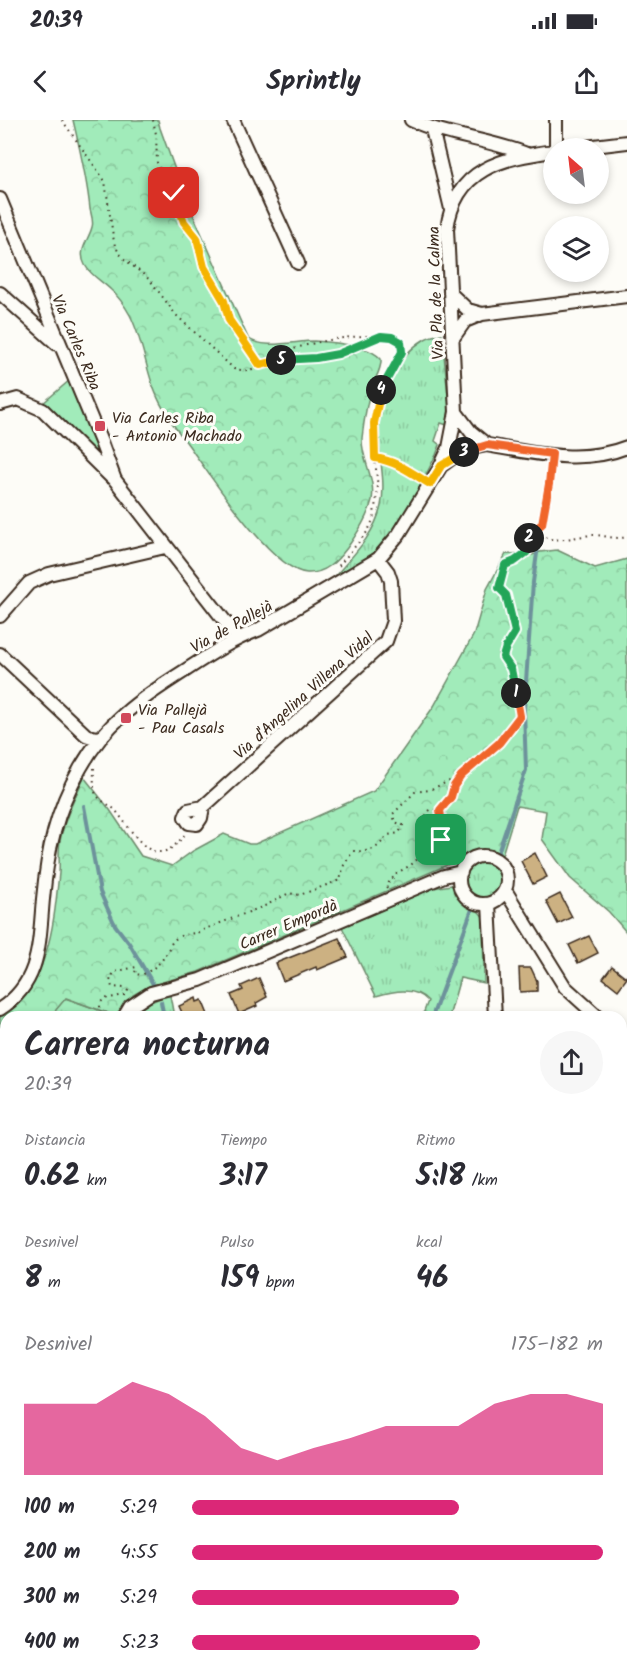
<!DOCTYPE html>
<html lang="es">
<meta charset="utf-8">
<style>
:root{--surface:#fff;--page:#f7f7f7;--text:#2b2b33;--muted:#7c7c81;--accent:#db2777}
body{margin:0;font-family:Kalam,sans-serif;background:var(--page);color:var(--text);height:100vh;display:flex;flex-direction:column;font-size:22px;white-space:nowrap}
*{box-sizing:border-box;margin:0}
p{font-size:20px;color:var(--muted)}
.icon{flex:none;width:33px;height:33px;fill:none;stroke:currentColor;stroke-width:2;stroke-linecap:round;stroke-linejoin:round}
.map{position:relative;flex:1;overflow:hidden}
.panel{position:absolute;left:0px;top:891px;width:627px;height:666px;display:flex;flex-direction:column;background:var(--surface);border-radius:18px 18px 0 0;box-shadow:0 3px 9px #0003}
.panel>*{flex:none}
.needle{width:39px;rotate:332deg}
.tools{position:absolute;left:543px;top:18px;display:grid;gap:12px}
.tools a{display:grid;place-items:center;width:66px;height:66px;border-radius:50%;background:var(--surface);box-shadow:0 3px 9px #0003;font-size:30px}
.pin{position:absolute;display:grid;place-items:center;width:51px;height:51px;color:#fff;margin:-26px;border-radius:12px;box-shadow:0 3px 9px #0006}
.km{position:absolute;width:30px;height:30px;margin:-15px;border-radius:50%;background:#222;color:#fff;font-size:16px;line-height:30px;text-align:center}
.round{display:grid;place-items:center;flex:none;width:63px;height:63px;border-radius:32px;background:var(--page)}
.summary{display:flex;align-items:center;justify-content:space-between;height:102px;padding:0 24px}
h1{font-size:33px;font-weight:700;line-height:45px}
.stats{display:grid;grid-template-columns:repeat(3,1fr);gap:9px;height:102px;padding:6px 24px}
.stats div{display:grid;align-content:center}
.stats b{font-size:30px;font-weight:700}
.stats small{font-size:16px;font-weight:400}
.stats p{font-size:16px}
.chart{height:168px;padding:12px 24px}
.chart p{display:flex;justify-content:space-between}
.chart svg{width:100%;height:108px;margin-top:6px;fill:var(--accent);opacity:.7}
ul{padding:0 24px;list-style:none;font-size:20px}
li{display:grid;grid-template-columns:96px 72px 1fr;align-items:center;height:45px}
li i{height:15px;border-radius:8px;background:var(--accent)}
.status{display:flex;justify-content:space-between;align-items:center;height:42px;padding:0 30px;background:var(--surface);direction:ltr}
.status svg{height:16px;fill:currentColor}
header{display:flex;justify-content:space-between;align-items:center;height:78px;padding:0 24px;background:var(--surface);font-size:27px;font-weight:700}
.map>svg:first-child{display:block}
</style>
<div class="status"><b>20:39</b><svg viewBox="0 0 49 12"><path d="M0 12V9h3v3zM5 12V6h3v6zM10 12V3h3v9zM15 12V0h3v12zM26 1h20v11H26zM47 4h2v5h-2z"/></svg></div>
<header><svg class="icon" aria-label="back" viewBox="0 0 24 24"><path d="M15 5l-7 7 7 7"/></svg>Sprintly<svg class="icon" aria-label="share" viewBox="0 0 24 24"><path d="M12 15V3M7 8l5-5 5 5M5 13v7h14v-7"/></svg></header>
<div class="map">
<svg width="627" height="1557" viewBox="0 0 627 1557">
<defs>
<pattern id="grass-tufts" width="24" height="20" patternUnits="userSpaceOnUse" patternTransform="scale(1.5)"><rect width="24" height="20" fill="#a1ebba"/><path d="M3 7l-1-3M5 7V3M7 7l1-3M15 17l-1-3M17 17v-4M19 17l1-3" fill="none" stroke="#8cca9f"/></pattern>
<pattern id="forest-crowns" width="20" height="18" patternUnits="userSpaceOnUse" patternTransform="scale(1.5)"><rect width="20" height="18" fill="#a1ebba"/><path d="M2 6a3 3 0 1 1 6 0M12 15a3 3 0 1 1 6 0" fill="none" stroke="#8cca9f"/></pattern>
</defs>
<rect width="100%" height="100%" fill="#fdfcf7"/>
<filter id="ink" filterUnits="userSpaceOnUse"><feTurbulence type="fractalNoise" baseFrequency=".0167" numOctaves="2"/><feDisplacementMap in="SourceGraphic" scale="12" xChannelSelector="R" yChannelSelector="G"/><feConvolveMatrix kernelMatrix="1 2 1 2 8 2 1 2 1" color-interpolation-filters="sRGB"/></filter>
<g filter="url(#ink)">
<!-- built -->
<path fill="#eee6d4" d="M182,1551H224L242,1555V1557H205Z"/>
<!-- grass -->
<path fill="url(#grass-tufts)" stroke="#6e8a6c" stroke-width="1.5" d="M442,214L449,287L447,305L441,303L435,321L440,325L436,335C418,369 401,412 370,436C358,446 344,453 331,461C350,438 374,417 381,386C387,360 377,331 378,304C378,273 397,236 425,219C430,216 436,215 442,214Z
M465 760a19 19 0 1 1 38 0a19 19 0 1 1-38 0Z
M451,765C458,769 459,775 464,780C471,787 478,788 483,797L484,863L460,858L449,897H422L428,881C415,866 393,871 376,876L342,807L433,768Z
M170,875L174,897H133C142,884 156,879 170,875Z
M65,878L116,896L50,897Z
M621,1101L627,1104V1204L623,1217L621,1215Z"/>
<!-- forest -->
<path fill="url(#forest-crowns)" stroke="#6e8a6c" stroke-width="1.5" d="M73,0H158L160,8L183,72L248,218C262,230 296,221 314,221C333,222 369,225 381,239C382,250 374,259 371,269C366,285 364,301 362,318C361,339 376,358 372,380C368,397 357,414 347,428C337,441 325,454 307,453C274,451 213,360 194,333C184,318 171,304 163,288C146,259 145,224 130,195C125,186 119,177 111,170C102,161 91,156 85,145C77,130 89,120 92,107C94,102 91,94 90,89C87,58 80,30 73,0Z
M557,430L595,448L627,439V813L609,792L570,758L542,719L546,691L517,686L501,738L491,732L475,733L198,852L149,866L133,875L116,896L66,878L50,897H6V941L0,953V895C49,868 54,803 59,753C60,743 58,732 60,721C64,699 75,678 84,657L110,690L141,736L172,746L193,731L224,714L249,724H255L374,671L434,586L474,514L487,469L506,434L532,435L540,432Z"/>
<!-- garden -->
<path fill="#a1ebba" stroke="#6e8a6c" stroke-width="1.5" d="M70,260L100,332L98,335L70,308L42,284Z"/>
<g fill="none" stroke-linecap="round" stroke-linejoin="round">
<!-- stream -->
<path stroke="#6d929b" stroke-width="4" d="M84,686L100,772L115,805L129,823L153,864
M498,733L526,650L524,590L533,462L544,383L554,339
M161,882L164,897
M432,897L474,784
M626,1409H627"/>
</g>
<!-- building -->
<path fill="#ccb182" stroke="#3b2a1e" stroke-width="1.5" d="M535,733L547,757L533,764L521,741Z
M560,774L572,797L558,804L546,781Z
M589,816L598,833L578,843L569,825Z
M339,818L348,837L317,850L316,847L283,861L276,843Z
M612,846L627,858L618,870L603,858Z
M519,848H531L537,861V871L520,872Z
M259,858L267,877L256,883L257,886L239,894L231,875L243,870L241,866Z
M196,878L197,882L202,880L209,897H184L179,886Z"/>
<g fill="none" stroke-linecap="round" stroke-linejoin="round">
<defs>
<path id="lane" d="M621,1313L627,1314
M0,1323L6,1322
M0,1376L6,1375
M621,1384L627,1385"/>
<path id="street" d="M233,0L298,143
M411,0C448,17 490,19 529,35
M432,9L451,89
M556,28V0
M577,28L627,22
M0,79L101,322L115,360L238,518
M0,173L57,224
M450,173L468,190L482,194
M453,218L465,201L482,194L627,176
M0,284L18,279L43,290L111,357
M456,292L471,312L487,325
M441,345L449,328L456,292L447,109C455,48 502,38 554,31
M0,496L29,463L49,454L165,427
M0,534L86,615L95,618L102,617
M203,687L201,698L197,704L189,703L185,697L188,690L203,687L386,521L393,501L391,461L388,452L378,439
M459 760a24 24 0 1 1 48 0a24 24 0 1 1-48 0Z
M505,770L565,867L598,897
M489,784L495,897
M0,889C41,863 39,822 43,779C45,757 48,734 54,712C65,670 90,623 123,595C142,578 164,564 186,550C209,535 232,520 258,510L378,439L399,414L441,346L456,335L472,328L487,325C533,333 582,345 627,327
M124,897L130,887L151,873L200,860L444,756L461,752
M621,918L627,923
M621,1092L627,1096
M0,1149L6,1148
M0,1223L6,1226
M0,1263L6,1259
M0,1488L6,1487
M0,1511L6,1519
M0,1547L6,1546
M146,1551L175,1557
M528,1551L533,1557
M30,1553L59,1551
M301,1557V1551"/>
</defs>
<!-- lane casing -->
<use href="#lane" stroke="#3b2a1e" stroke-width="10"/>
<!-- street casing -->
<use href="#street" stroke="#3b2a1e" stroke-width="16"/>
<!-- path -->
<path stroke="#3b2a1e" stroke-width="2" stroke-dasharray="1.5 4.5" stroke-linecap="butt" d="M62,0L105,61L113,116L115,126L122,137L150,160L176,195L234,249C240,250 247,251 252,249C267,244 279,234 294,229C310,222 406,202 402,232L381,268L374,303V329L378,369L373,400L368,411L336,449
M153,0L156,14L157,43L168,67L179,81L184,102L197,118L204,147L224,181L229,200L260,245
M273,241L316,239L338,234L377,218
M375,338L386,340L421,358
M551,348L540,410C543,428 580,415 593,415C605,415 615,420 627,417
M94,648C94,655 93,666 95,672C98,681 110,684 116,691C136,715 154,756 185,714
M462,740L456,733L445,730L441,720L443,711L440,690L451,677L454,666L461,656L499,623L520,596L511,549L503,537L506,527L515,512L505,475L499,468L505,445L515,442L527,432L530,413L541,404
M387,768L386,766L397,753L411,745L421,736C421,718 417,703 431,689L439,690
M113,894L100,892V883L104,879L125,875L128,871L125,868L112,867L110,861L114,852L136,847L135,854L142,855C151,850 159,845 165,836C168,831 170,824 174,820C184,811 195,816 205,809L267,785L289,773L300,775L340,760L344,745L353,731C372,732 376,730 388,715L399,713L403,705L395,702L393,694L415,672L429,670L461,656
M621,1150L627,1126
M621,1287L623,1279
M621,1418L627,1420"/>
<!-- lane -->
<use href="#lane" stroke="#fdfcf7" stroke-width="6"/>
<!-- street -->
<use href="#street" stroke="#fdfcf7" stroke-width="12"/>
</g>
</g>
<g fill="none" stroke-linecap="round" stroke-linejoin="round" filter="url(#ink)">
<defs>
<path id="split-1" d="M441,720L443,711L440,690L451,677L454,666L461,656L499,623L520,596L516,573"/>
<path id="split-2" d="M516,573L511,549L503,537L506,527L515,512L506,475L499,468L505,445L515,441L527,432L529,418"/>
<path id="split-3" d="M464,332L487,325L552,334L549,364L542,404L530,413L529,418"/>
<path id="split-4" d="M381,270L374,303L375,338C396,341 412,353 430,364L441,346L464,332"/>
<path id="split-5" d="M281,240L316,238L338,234L381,216L392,217L401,222L402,232L381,270"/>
<path id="split-6" d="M174,73L184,102L197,118L204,147L224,181L229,200L260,245L281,240"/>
</defs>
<!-- split-1 casing -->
<use href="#split-1" stroke="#fff" stroke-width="12"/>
<!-- split-2 casing -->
<use href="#split-2" stroke="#fff" stroke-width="12"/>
<!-- split-3 casing -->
<use href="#split-3" stroke="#fff" stroke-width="12"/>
<!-- split-4 casing -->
<use href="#split-4" stroke="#fff" stroke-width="12"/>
<!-- split-5 casing -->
<use href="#split-5" stroke="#fff" stroke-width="12"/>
<!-- split-6 casing -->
<use href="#split-6" stroke="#fff" stroke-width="12"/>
<!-- split-1 -->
<use href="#split-1" stroke="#f0652b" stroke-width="8"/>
<!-- split-2 -->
<use href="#split-2" stroke="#22a559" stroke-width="8"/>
<!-- split-3 -->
<use href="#split-3" stroke="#f0652b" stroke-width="8"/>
<!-- split-4 -->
<use href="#split-4" stroke="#f5b400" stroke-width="8"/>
<!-- split-5 -->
<use href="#split-5" stroke="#22a559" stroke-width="8"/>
<!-- split-6 -->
<use href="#split-6" stroke="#f5b400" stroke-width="8"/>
</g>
<!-- markers -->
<g fill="#d1495b" stroke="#fdfcf7" stroke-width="2">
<rect x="94" y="300" width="12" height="12" rx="3"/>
<rect x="120" y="592" width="12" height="12" rx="3"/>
</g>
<g text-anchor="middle" stroke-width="6" stroke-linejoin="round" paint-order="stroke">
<!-- street labels -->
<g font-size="16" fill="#3b2a1e" stroke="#fdfcf7">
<text transform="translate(435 173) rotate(-92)" y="6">Via Pla de la Calma</text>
<text transform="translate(77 222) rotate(67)" y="6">Via Carles Riba</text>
<text transform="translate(231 506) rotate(-29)" y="6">Via de Pallejà</text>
<text transform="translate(303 575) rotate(-42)" y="6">Via d'Angelina Villena Vidal</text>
<text transform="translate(288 804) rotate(-23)" y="6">Carrer Empordà</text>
</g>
<!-- poi labels -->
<g font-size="16" fill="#3b2a1e" stroke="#fdfcf7" text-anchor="start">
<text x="112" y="303">Via Carles Riba<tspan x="112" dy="18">- Antonio Machado</tspan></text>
<text x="138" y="595">Via Pallejà<tspan x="138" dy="18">- Pau Casals</tspan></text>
</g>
</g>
</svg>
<div class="tools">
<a><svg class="needle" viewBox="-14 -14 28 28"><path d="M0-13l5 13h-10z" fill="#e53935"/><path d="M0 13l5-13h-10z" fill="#7c7c81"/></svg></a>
<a><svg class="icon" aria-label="layers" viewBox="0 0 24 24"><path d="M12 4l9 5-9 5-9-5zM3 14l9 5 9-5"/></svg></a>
</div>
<div class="pin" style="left:441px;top:720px;background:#1e9e55"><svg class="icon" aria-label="arrive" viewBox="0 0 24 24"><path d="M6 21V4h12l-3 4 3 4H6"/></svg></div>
<div class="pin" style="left:174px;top:73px;background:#d93025"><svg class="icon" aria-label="check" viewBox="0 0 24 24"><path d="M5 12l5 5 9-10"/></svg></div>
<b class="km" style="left:516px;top:573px">1</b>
<b class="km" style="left:529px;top:418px">2</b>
<b class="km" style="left:464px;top:332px">3</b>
<b class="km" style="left:381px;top:270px">4</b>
<b class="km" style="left:281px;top:240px">5</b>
<section class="panel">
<div class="summary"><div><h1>Carrera nocturna</h1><p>20:39</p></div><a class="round"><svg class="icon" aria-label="share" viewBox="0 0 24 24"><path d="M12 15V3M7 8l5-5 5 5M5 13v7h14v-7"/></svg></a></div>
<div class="stats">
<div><p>Distancia</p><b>0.62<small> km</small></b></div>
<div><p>Tiempo</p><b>3:17</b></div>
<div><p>Ritmo</p><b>5:18<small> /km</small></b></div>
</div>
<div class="stats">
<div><p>Desnivel</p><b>8<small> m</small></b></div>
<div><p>Pulso</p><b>159<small> bpm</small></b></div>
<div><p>kcal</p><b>46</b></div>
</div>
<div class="chart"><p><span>Desnivel</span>175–182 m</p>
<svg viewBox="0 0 160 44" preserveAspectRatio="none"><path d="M0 44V15L10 15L20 15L30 6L40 11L50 20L60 33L70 38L80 33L90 29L100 24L110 24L120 24L130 15L140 11L150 11L160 15V44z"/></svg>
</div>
<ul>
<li><b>100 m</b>5:29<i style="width:65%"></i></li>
<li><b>200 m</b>4:55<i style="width:100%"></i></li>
<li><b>300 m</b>5:29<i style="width:65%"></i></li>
<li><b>400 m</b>5:23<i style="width:70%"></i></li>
</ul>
</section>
</div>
